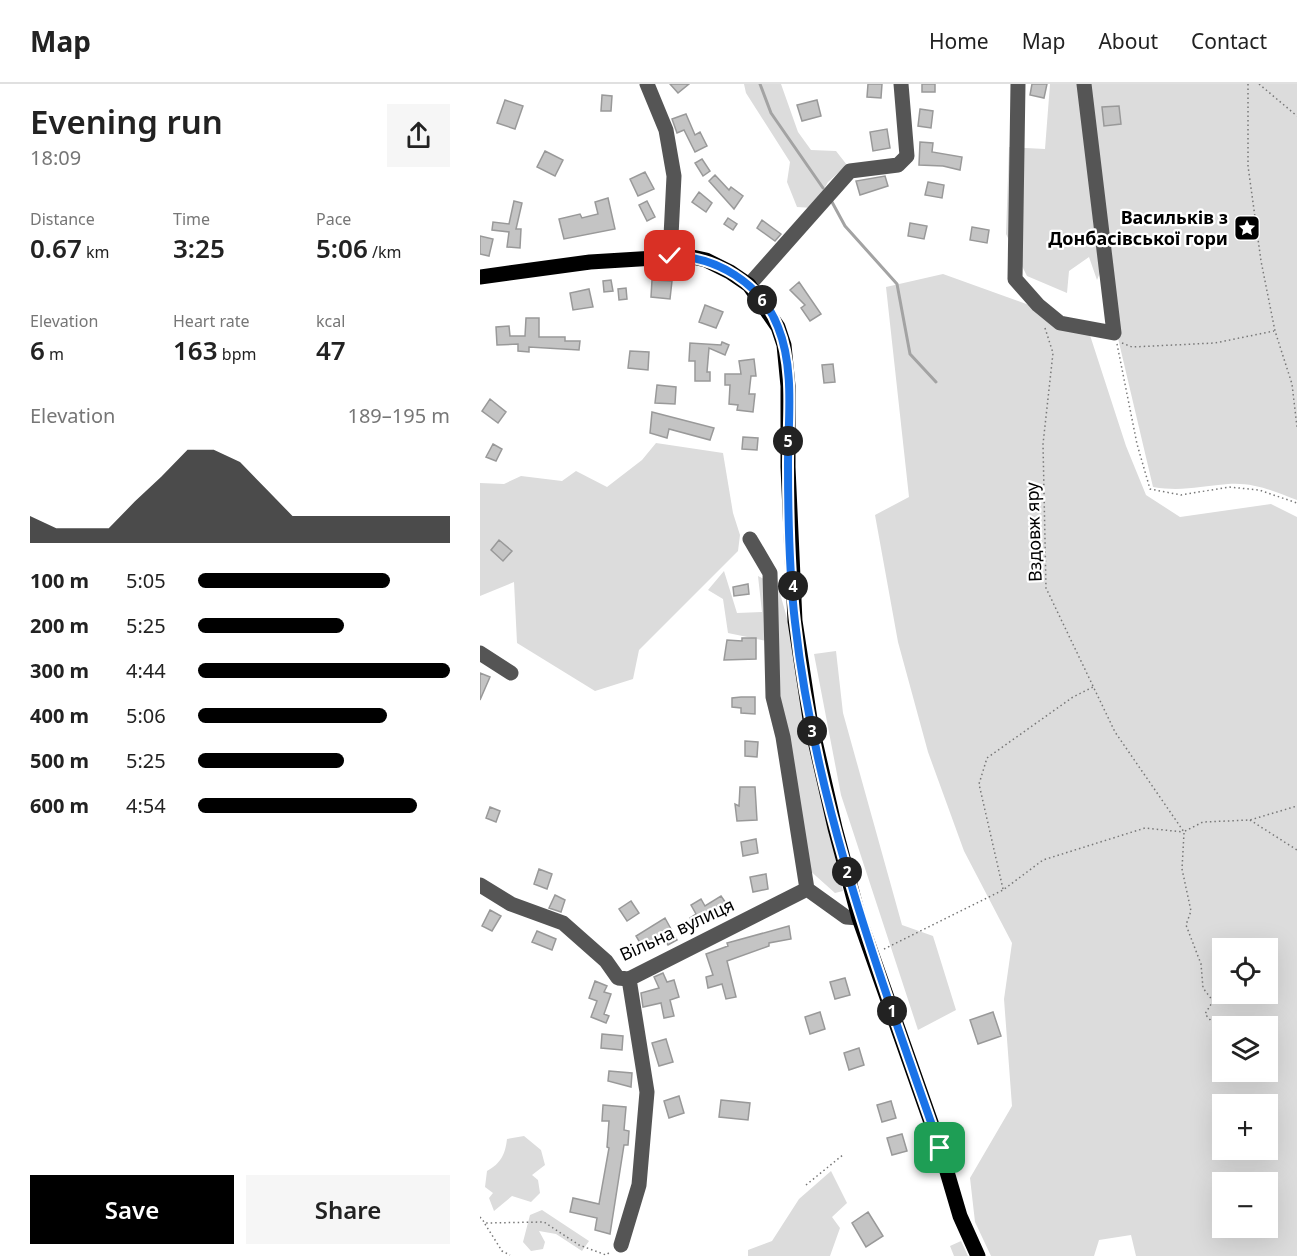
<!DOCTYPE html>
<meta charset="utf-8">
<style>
:root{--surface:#fff;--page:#f6f6f6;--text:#222;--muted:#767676;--line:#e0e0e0;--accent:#000}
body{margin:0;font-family:"Noto Sans",sans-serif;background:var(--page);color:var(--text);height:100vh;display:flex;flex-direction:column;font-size:22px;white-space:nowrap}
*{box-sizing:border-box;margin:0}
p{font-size:20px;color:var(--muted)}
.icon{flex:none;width:33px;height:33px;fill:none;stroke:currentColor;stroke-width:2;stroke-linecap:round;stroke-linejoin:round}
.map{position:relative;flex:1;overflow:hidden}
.panel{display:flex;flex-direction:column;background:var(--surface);width:480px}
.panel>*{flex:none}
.controls{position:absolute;left:732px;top:854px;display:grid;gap:12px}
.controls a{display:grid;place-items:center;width:66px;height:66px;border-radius:0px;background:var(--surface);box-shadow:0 6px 24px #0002;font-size:30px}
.pin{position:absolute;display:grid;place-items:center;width:51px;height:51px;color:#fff;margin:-26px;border-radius:12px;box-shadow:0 3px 9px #0006}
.km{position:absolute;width:30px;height:30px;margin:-15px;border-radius:50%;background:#222;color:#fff;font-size:16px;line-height:30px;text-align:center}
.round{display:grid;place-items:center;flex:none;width:63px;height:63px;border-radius:0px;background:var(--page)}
.overview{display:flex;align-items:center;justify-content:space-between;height:102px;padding:0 30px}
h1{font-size:33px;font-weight:600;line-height:45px}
.stats{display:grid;grid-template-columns:repeat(3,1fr);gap:9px;height:102px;padding:6px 30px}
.stats div{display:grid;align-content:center}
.stats b{font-size:26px;font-weight:600}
.stats small{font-size:16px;font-weight:400}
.stats p{font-size:16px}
.chart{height:168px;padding:12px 30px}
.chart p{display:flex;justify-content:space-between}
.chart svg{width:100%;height:108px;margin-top:6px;fill:var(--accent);opacity:.7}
.button{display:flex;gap:12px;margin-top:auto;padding:12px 30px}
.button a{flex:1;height:69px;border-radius:0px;background:var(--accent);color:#fff;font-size:24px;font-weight:600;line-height:69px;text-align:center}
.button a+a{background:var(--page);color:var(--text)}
ul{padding:0 30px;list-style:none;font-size:20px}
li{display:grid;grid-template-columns:96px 72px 1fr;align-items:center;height:45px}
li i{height:15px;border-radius:8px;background:var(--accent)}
header{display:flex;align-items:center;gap:36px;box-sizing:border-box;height:84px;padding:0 30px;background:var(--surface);border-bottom:2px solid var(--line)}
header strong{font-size:28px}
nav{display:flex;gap:33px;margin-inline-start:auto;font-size:21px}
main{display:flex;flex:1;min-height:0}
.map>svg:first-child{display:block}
</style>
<header>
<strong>Map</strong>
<nav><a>Home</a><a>Map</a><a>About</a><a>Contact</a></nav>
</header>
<main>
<section class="panel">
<div class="overview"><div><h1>Evening run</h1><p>18:09</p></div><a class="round"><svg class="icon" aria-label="share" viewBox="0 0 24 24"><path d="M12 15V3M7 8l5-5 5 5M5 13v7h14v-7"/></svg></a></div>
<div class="stats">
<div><p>Distance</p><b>0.67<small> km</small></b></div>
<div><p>Time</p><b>3:25</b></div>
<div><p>Pace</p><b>5:06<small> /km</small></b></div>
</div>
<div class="stats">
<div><p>Elevation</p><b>6<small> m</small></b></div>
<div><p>Heart rate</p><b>163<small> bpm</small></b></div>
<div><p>kcal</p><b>47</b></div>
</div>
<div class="chart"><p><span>Elevation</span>189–195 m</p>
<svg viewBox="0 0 160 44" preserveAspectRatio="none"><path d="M0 44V33L10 38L20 38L30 38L40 27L50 17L60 6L70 6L80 11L90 22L100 33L110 33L120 33L130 33L140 33L150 33L160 33V44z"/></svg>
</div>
<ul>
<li><b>100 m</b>5:05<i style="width:76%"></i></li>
<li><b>200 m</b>5:25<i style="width:58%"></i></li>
<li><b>300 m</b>4:44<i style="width:100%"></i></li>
<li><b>400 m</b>5:06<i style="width:75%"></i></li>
<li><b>500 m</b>5:25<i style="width:58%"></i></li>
<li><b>600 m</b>4:54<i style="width:87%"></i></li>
</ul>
<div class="button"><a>Save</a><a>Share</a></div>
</section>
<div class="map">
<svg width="817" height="1172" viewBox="0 0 817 1172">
<rect width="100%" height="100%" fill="#fff"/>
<!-- green -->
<path fill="#dcdcdc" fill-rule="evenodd" d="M264,0H301L318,48L331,66L356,67L367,81L348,98L333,124L317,123L307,98L310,78L266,9Z
M570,0H598L614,143L622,184L617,196L609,173L589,187L587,209L547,192L526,150L529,63L565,65Z
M606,0H817V416C794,407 773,398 748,400C719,402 703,408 673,403L637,250Z
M463,190L607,242L646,362L666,411L700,433L791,420L817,433V1172H656L651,1151L619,1156L614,1172H511L495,1138L490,1094L532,1022L524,915L532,859L484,767L448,668L418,558L395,431L429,413L406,203ZM742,864H788V909H742ZM742,942H788V987H742ZM742,1020H788V1065H742ZM742,1098H788V1143H742Z
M176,359L243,369L253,429L260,451L258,467L159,566L153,595L115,607L37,559L34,498L0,512V399L24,400L41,392L82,397L96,387L127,403L162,376Z
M244,487L257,529L282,528L278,492L298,502L308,538L328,656L363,807L355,809L327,784L298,612L296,559L248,549L243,515L228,506Z
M356,567L363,629L422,841L453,852L476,926L438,946L361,711L334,570Z
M44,1052L61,1066L65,1081L52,1091L58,1096L60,1109L51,1118L32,1112L14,1127L9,1114L13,1109L5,1103L7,1087C21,1079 25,1071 27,1055Z
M351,1087L367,1119L352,1133L360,1144L350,1172H268V1166L292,1157L319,1115Z
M62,1126L109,1157L102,1167L76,1150L59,1147L65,1158L63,1165L51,1167L43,1158L50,1131Z
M481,1157L488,1172H474L470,1162Z"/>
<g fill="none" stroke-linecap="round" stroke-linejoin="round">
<!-- stream -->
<path stroke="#a3a3a3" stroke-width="3" d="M280,0L291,29L343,104
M352,118L365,142L417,200L430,270L456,298"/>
</g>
<!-- building -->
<path fill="#c4c4c4" stroke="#999" stroke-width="1.5" d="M190,0H209L198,9Z
M388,0H402L401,14L387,13Z
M442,0H455V8H442Z
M552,0H567L564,14L550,11Z
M122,11L132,12L131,27H121Z
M25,16L43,22L35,45L17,39Z
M337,16L341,32L322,37L317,21Z
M639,22L641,40L624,42L622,23Z
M440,25L453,27L451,44L438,42Z
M206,30L215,51L220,48L227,62L215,68L204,46L197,49L192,35Z
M407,45L410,64L393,67L390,48Z
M440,58L453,59L452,68L482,73L480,86L463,82L439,81Z
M65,67L83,76L75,92L57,83Z
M222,75L230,87L223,92L215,79Z
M165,88L174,105L158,112L150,95Z
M235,91L249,106L251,103L263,112L254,125L229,97Z
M405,92L408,102L380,111L376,97Z
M448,98L464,101L462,114L445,111Z
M219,108L232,119L226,128L212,118Z
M128,114L135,145L84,155L79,135L100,130L102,134L118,130L115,118Z
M34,117L42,119L36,145H41L40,164L27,163L29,148L12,146L13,138L29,140Z
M167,117L175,133L167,137L159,121Z
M248,134L257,140L253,146L244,140Z
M282,136L301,150L295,157L277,144Z
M430,139L447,142L444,155L428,152Z
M492,143L509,146L507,159L490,156Z
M0,152L13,155L9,172L0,170Z
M131,196L133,207L124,208L123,197Z
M172,196L192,197L190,215L171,213Z
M319,198L341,230L330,237L321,224L325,221L310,206Z
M146,204L147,215L139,216L138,205Z
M109,205L113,223L93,226L90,209Z
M225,221L243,228L236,244L219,238Z
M46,234H59V253H85V257H100L99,266L49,263V268L38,267V260L17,261L16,243L29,242L30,252H45Z
M242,258L249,261L245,271L229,264L227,288H230V297H215V277H209L210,259L241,261Z
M150,267L169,268L168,286L148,284Z
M274,275L276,292H271L269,310H275L273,328L257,326L258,321L249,320L250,301H245V290H261L259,277Z
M353,280L355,298L344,299L342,281Z
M177,301L196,303L195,320L175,319Z
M10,315L26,328L18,339L2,327Z
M172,328L234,344L230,356L189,345L187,354L170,349Z
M263,353L278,354L277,366L262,365Z
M13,360L22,365L16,377L6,373Z
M19,456L32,467L23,477L11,466Z
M268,500L269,510L254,512L253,503Z
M262,554H276V575L244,576L247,556L262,557Z
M0,589L10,593L0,616Z
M261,613H275V630L261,629V624L252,623V614Z
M265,657L278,658L277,673L265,672Z
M260,703H275L277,736L257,737L255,720L259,722Z
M10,723L20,727L16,738L6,734Z
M276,755L278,769L263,772L261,758Z
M59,785L72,790L67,805L54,800Z
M286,790L288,805L273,808L270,793Z
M75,811L85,816L81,828L69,824Z
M241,812L248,822L214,842L210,834L216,830L211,821L221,815L225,822Z
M151,817L159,829L147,837L139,825Z
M10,826L21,832L12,847L2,842Z
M185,834L197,856L188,861L183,852L163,864L156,852Z
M309,842L311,855L289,859V862L247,877L256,913L246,915L242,900L228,904L226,893L233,891L226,870L248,862L247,859Z
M57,847L76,855L72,866L52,858Z
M183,889L187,898L194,896L199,913L190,916L194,932L184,934L181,919L163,923L161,909L179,904L174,893Z
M365,894L370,911L355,915L350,898Z
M115,897L127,902L124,908L131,910L124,930L129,932L126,939L111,933L117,917L109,914Z
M340,928L345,945L330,950L325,933Z
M513,928L521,952L498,960L490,936Z
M122,950L143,952L142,966L121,964Z
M186,955L193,978L179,982L172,959Z
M379,964L384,981L369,986L364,969Z
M129,987L152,989L151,1003L128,997Z
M199,1012L204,1029L189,1034L184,1017Z
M241,1016L270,1019L268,1036L239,1033Z
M411,1017L416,1034L402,1038L397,1021Z
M123,1021L146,1023L144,1046L149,1047L148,1061H144L130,1150L115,1146L117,1134L90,1128L93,1114L119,1120L129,1064L127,1063L129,1037H122Z
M422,1050L427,1067L412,1071L407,1054Z
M388,1128L403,1152L386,1163L372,1139Z"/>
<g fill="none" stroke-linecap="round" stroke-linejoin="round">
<!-- path -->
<path stroke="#777" stroke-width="1.5" stroke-dasharray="1.5 3" stroke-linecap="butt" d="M768,0V82L781,177L795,247L812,300L817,343
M779,0L817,32
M565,244L573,269L563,360L566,504L635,648L704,748
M642,259L652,263L735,259L794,247
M637,260L657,360L670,405L701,411L749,403L779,406L817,419
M770,736L817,766
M705,747L723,738L770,736L817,722
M704,749L702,785L711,827L706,841L721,880L723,904L733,917L725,930L742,949
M523,805L499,700L507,674L593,613L613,603
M404,865L523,806L563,776L665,744L703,748
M777,987L781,992
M326,1101L364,1070
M0,1133L5,1139L64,1138L99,1161L126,1171L130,1168
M5,1140L22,1167L30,1171"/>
<!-- minor -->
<path stroke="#555" stroke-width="15" d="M167,0L186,46L194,92L190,172
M538,0L535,195L558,221L580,239L634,249L604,0
M269,201L370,87L418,81L427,72L421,0
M270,455L290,489L293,613L303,653L327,805L366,833L379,834
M0,569L31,589
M0,801L31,820L83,839L126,877L138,894L149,895L327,805
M141,1161L159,1101L167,1008L149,895"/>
<!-- major -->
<path stroke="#000" stroke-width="15" d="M0,193L110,178L208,172L226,176L250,188L269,201L298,243L304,261L308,302V383L315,537L330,635L355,744L379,834L460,1064L480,1132L498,1172"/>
</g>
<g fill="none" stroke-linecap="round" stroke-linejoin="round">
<defs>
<path id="route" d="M190,172C236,172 281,199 298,243C315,285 308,336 308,380C308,432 309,487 315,538C335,720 400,892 460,1064"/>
</defs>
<!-- route casing -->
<use href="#route" stroke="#fff" stroke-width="12"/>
<!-- route -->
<use href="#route" stroke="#1a73e8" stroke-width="8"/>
</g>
<!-- icons -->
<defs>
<symbol id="sight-square" viewBox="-11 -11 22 22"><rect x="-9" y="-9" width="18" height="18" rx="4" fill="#000" stroke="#fff"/><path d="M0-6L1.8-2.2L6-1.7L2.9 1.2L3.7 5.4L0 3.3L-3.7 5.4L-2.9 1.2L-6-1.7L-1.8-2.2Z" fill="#fff"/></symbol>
</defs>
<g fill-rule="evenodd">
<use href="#sight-square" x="752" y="129" width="30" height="30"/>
</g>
<g text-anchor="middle" stroke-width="4.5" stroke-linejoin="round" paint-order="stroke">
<!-- poi labels -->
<g font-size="18" font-weight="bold" fill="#000" stroke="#fff" text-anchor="end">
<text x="748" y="140">Васильків з<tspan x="748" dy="21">Донбасівської гори</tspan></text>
</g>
<!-- street labels -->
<g font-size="18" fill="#000" stroke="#fff">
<text transform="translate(554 448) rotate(-92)" y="6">Вздовж яру</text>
<text transform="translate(197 846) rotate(-25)" y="6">Вільна вулиця</text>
</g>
</g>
</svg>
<div class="controls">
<a><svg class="icon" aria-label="locate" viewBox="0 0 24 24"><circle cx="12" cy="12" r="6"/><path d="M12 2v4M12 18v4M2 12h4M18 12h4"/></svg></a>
<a><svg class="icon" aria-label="layers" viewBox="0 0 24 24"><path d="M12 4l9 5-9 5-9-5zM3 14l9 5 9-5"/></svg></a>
<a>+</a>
<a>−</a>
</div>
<div class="pin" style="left:460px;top:1064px;background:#1e9e55"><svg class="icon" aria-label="arrive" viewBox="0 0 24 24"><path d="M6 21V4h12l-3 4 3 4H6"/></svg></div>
<div class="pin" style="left:190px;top:172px;background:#d93025"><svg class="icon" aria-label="check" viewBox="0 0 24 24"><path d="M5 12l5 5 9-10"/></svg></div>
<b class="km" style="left:412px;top:927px">1</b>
<b class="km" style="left:367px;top:788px">2</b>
<b class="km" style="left:332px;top:647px">3</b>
<b class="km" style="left:313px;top:502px">4</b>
<b class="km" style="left:308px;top:357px">5</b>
<b class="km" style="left:282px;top:216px">6</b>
</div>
</main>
